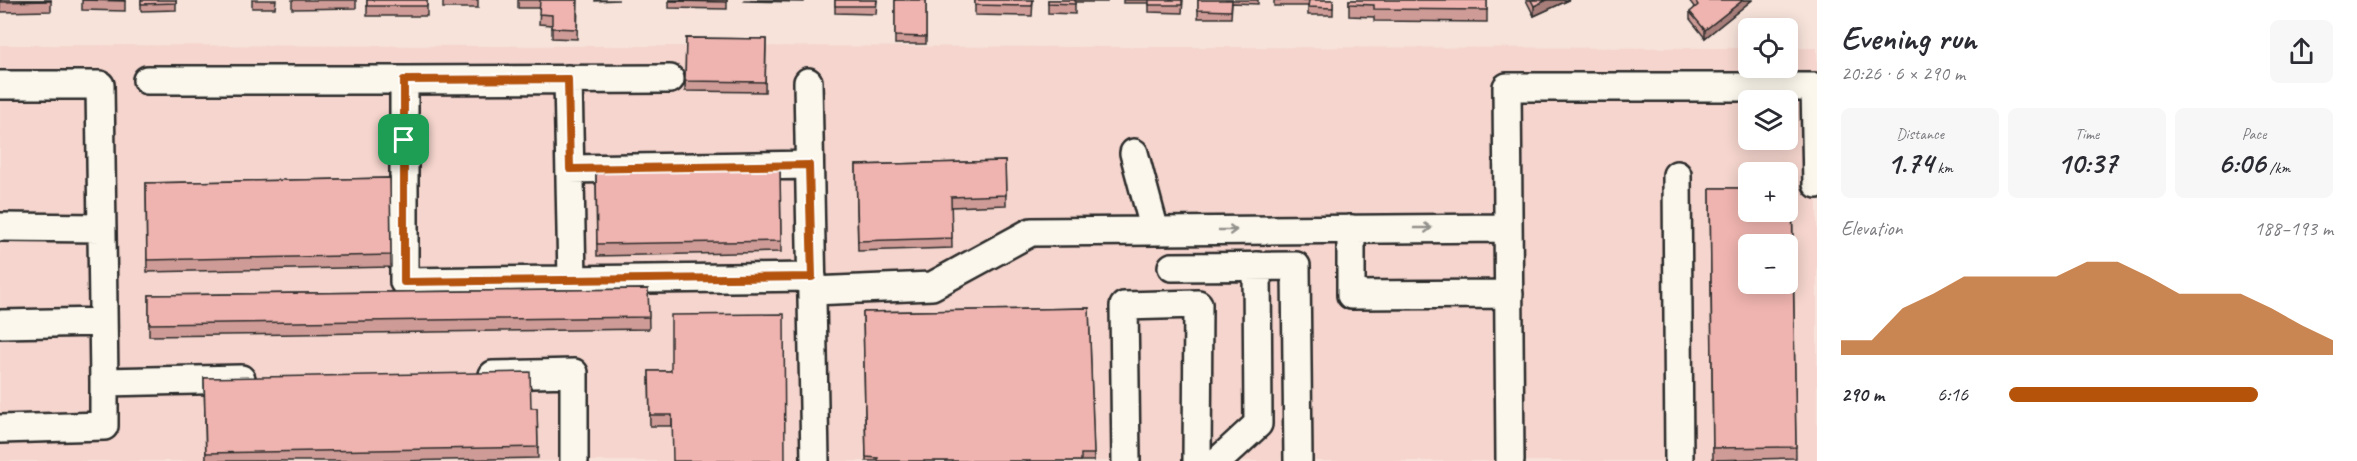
<!DOCTYPE html>
<meta charset="utf-8">
<style>
:root{--surface:#fff;--page:#f7f7f7;--text:#2b2b33;--muted:#7c7c81;--accent:#b45309}
body{margin:0;font-family:Caveat,sans-serif;background:var(--page);color:var(--text);height:100vh;display:flex;flex-direction:column;font-size:22px;white-space:nowrap}
*{box-sizing:border-box;margin:0}
p{font-size:20px;color:var(--muted)}
.icon{flex:none;width:33px;height:33px;fill:none;stroke:currentColor;stroke-width:2;stroke-linecap:round;stroke-linejoin:round}
.map{position:relative;flex:1;overflow:hidden}
.details{display:flex;flex-direction:column;background:var(--surface);width:540px}
.details>*{flex:none}
.buttons{position:absolute;left:1738px;top:18px;display:grid;gap:12px}
.buttons a{display:grid;place-items:center;width:60px;height:60px;border-radius:9px;background:var(--surface);box-shadow:0 3px 15px #0003;font-size:30px}
.pin{position:absolute;display:grid;place-items:center;width:51px;height:51px;color:#fff;margin:-26px;border-radius:12px;box-shadow:0 3px 9px #0006}
.round{display:grid;place-items:center;flex:none;width:63px;height:63px;border-radius:9px;background:var(--page)}
.headline{display:flex;align-items:center;justify-content:space-between;height:102px;padding:0 24px}
h1{font-size:33px;font-weight:700;line-height:45px}
.figures{display:grid;grid-template-columns:repeat(3,1fr);gap:9px;height:102px;padding:6px 24px}
.figures div{display:grid;align-content:center;border-radius:9px;background:var(--page);text-align:center}
.figures b{font-size:30px;font-weight:700}
.figures small{font-size:16px;font-weight:400}
.figures p{font-size:16px}
.chart{height:168px;padding:12px 24px}
.chart p{display:flex;justify-content:space-between}
.chart svg{width:100%;height:108px;margin-top:6px;fill:var(--accent);opacity:.7}
ul{padding:0 24px;list-style:none;font-size:20px}
li{display:grid;grid-template-columns:96px 72px 1fr;align-items:center;height:45px}
li i{height:15px;border-radius:8px;background:var(--accent)}
main{display:flex;flex:1;min-height:0}
.map>svg:first-child{display:block}
</style>
<main>
<div class="map">
<svg width="1817" height="461" viewBox="0 0 1817 461">
<rect width="100%" height="100%" fill="#f7e3da"/>
<filter id="ink" filterUnits="userSpaceOnUse"><feTurbulence type="fractalNoise" baseFrequency=".0167" numOctaves="2"/><feDisplacementMap in="SourceGraphic" scale="12" xChannelSelector="R" yChannelSelector="G"/><feConvolveMatrix kernelMatrix="1 2 1 2 8 2 1 2 1" color-interpolation-filters="sRGB"/></filter>
<g filter="url(#ink)">
<!-- built -->
<path fill="#f5d5cd" fill-rule="evenodd" d="M0,45L1749,48V68H1788V48H1817V461H0ZM1749,100H1788V140H1749ZM1749,172H1788V212H1749ZM1749,244H1788V284H1749Z"/>
<g fill="none" stroke-linecap="round" stroke-linejoin="round">
<defs>
<path id="minor" d="M568,79L572,280
M147,80H404V282L812,277
M404,80L670,79
M808,82L815,461
M0,85H100L104,382V426L0,429
M1134,153L1155,231
M570,169L809,165
M1677,175L1679,461
M0,227L102,228
M1351,229V295L1509,294
M1172,267L1296,266L1298,461
M812,291L932,286L1031,232L1508,228
M0,324L103,322
M493,375L574,373V461
M104,382L241,379
M1126,461L1124,306L1198,304L1197,461
M1218,461L1258,424L1257,266
M1510,461L1507,87H1815L1817,184"/>
</defs>
<!-- minor casing -->
<use href="#minor" stroke="#2b2b2b" stroke-width="32"/>
<!-- minor -->
<use href="#minor" stroke="#fbf7ec" stroke-width="27"/>
</g>
<!-- wall -->
<path fill="#ce9b96" stroke="#2b2b2b" stroke-width="1.5" d="M0,0H51V11L0,12Z
M82,0H125V11L82,10Z
M141,0H176V10L141,11Z
M252,0H276L275,8H252Z
M292,0H356V8L292,9Z
M367,0H427V16H367Z
M443,0H478V8H443Z
M518,0H578L577,39L552,38V25L539,24L540,8H518Z
M595,0H619L595,1Z
M669,0H727V9L669,8Z
M744,0H805L804,2L744,1Z
M835,0H877L876,14L835,13Z
M895,0H926V44H895Z
M975,0H1033L1032,16L975,15Z
M1048,0H1107V2H1075V14L1048,13Z
M1123,0H1183L1182,13L1149,12V3H1123Z
M1198,0H1258V4L1232,3L1231,18H1198Z
M1274,0H1333V15H1308V6H1274Z
M1349,0H1487V22L1374,21V17L1349,16Z
M1526,0H1569L1534,16Z
M1689,0H1752L1705,38L1690,19V12L1695,8Z
M686,38L766,39L765,92L685,91Z
M1005,161L1006,205L951,207L952,248L858,251L856,165Z
M780,169L781,252L597,256L596,172Z
M390,178L391,267L147,272L146,183Z
M1710,188H1792L1796,458L1713,460Z
M648,289L649,329L149,336V295Z
M1089,308L1094,461H866L863,312Z
M649,371H671L672,426H650Z
M204,378L537,408L538,458L401,461H206Z"/>
<!-- shaded-wall -->
<path fill="#a77e7a" stroke="#2b2b2b" stroke-width="1.5" d="M1547,0H1569L1534,16V6Z
M1743,0H1752L1705,38V30Z"/>
<!-- building -->
<path fill="#efb4af" stroke="#2b2b2b" stroke-width="1.5" fill-rule="evenodd" d="M0,0H51V1L0,2Z
M82,0H125V1Z
M141,0H176V3L141,4Z
M367,0H427V6H367Z
M540,0H577V29L552,28V15L539,14Z
M669,0H727V2L669,1Z
M835,0H877L876,6H835Z
M895,0H926V37L895,36Z
M975,0H1033L1032,6L975,5Z
M1048,0H1075V4L1048,3Z
M1149,0H1182V5H1149Z
M1198,0H1232L1231,11L1198,10Z
M1309,0H1333V8L1308,7Z
M1349,0H1487V10L1374,9V5L1349,4Z
M1531,0H1547L1534,6Z
M1695,0H1743L1705,30L1690,12L1698,5Z
M686,38L766,39L765,82L685,81Z
M1005,161L1006,195L951,197L952,238L858,241L856,165Z
M780,169L781,241L597,244L596,172Z
M390,178L391,255L147,260L146,183Z
M1710,188H1749V212H1788V188H1792L1796,447L1713,448ZM1749,244H1788V284H1749Z
M648,289L649,317L149,324V295Z
M1089,308L1094,454H1081V461H878V458L866,457L863,312Z
M784,314L785,461H673L672,415H650L649,371H671V315Z
M530,372L531,408H537L538,447L206,453L204,378Z"/>
<!-- one-way arrows -->
<defs><path id="oneway-shaft" d="M-6 0H5M1.5-3L5.5 0L1.5 3" fill="none" stroke-width="1.6" stroke-linecap="round" stroke-linejoin="round" transform="scale(1.5)"/></defs>
<g stroke="#93918c">
<use href="#oneway-shaft" transform="translate(1423 228)"/>
<use href="#oneway-shaft" transform="translate(1228 230)"/>
</g>
</g>
<g fill="none" stroke-linecap="round" stroke-linejoin="round" filter="url(#ink)">
<defs>
<path id="route" d="M568,79L570,169L809,165L812,277L404,282V80Z"/>
</defs>
<!-- route casing -->
<use href="#route" stroke="#fff" stroke-width="12"/>
<!-- route -->
<use href="#route" stroke="#b45309" stroke-width="8"/>
</g>
</svg>
<div class="buttons">
<a><svg class="icon" aria-label="locate" viewBox="0 0 24 24"><circle cx="12" cy="12" r="6"/><path d="M12 2v4M12 18v4M2 12h4M18 12h4"/></svg></a>
<a><svg class="icon" aria-label="layers" viewBox="0 0 24 24"><path d="M12 4l9 5-9 5-9-5zM3 14l9 5 9-5"/></svg></a>
<a>+</a>
<a>−</a>
</div>
<div class="pin" style="left:404px;top:140px;background:#1e9e55"><svg class="icon" aria-label="arrive" viewBox="0 0 24 24"><path d="M6 21V4h12l-3 4 3 4H6"/></svg></div>
</div>
<section class="details">
<div class="headline"><div><h1>Evening run</h1><p>20:26 · 6 × 290 m</p></div><a class="round"><svg class="icon" aria-label="share" viewBox="0 0 24 24"><path d="M12 15V3M7 8l5-5 5 5M5 13v7h14v-7"/></svg></a></div>
<div class="figures">
<div><p>Distance</p><b>1.74<small> km</small></b></div>
<div><p>Time</p><b>10:37</b></div>
<div><p>Pace</p><b>6:06<small> /km</small></b></div>
</div>
<div class="chart"><p><span>Elevation</span>188–193 m</p>
<svg viewBox="0 0 160 44" preserveAspectRatio="none"><path d="M0 44V38L10 38L20 25L30 19L40 12L50 12L60 12L70 12L80 6L90 6L100 12L110 19L120 19L130 19L140 25L150 32L160 38V44z"/></svg>
</div>
<ul>
<li><b>290 m</b>6:16<i style="width:77%"></i></li>
</ul>
</section>
</main>
